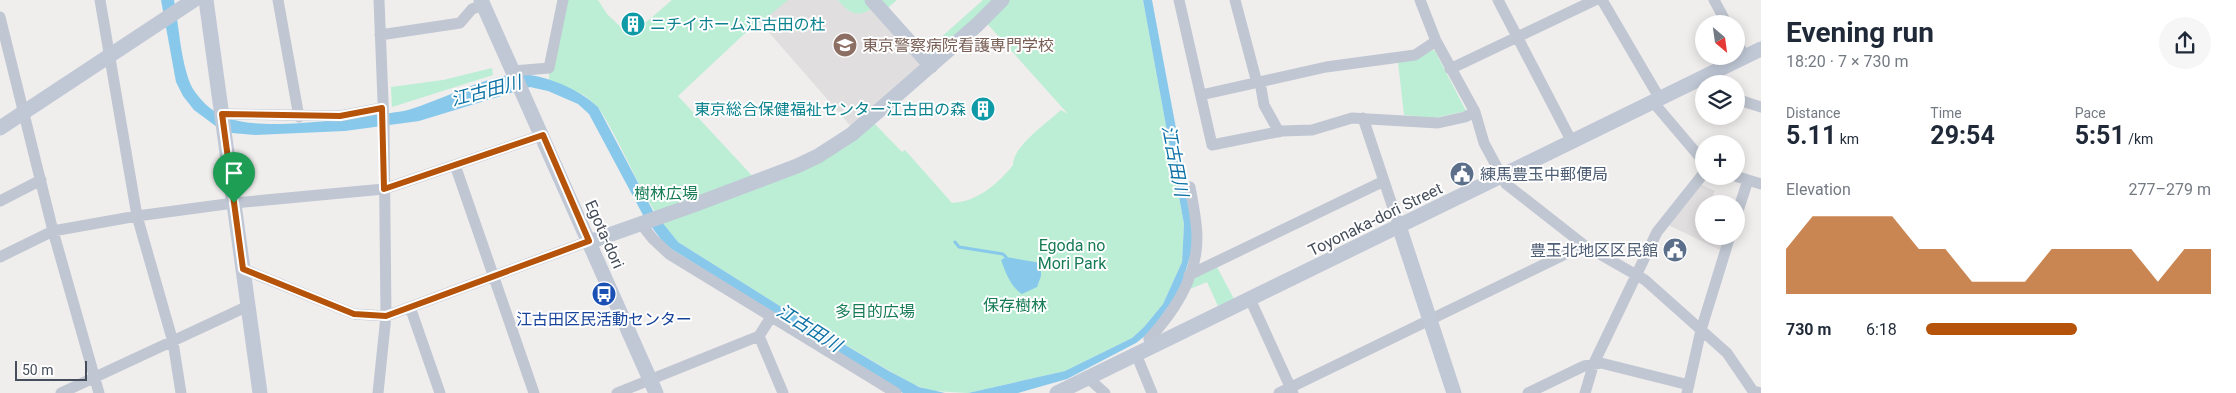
<!DOCTYPE html>
<meta charset="utf-8">
<style>
:root{--surface:#fff;--page:#f6f6f7;--text:#1f2937;--muted:#747a83;--accent:#b45309}
body{margin:0;font-family:Roboto,"Noto Sans JP",sans-serif;background:var(--page);color:var(--text);height:100vh;display:flex;flex-direction:column;font-size:19px;white-space:nowrap}
*{box-sizing:border-box;margin:0}
p{font-size:16px;color:var(--muted)}
.icon{flex:none;width:28px;height:28px;fill:none;stroke:currentColor;stroke-width:2;stroke-linecap:round;stroke-linejoin:round}
.map{position:relative;flex:1;overflow:hidden}
.side{display:flex;flex-direction:column;background:var(--surface);width:475px}
.side>*{flex:none}
.needle{width:32px;rotate:151deg}
.buttons{position:absolute;left:1695px;top:15px;display:grid;gap:10px}
.buttons a{display:grid;place-items:center;width:50px;height:50px;border-radius:50%;background:var(--surface);box-shadow:0 2px 12px #0003;font-size:25px}
.scale{position:absolute;left:15px;bottom:12px;width:72px;box-sizing:border-box;padding-left:5px;border:2px solid #454e5a;border-top:0;font-size:14px;line-height:18px;white-space:nowrap;color:#454e5a;-webkit-text-stroke:4px #fff;paint-order:stroke}
.pin{position:absolute;display:grid;place-items:center;width:42px;height:42px;color:#fff;margin:-51px -21px;border-radius:50% 50% 50% 0;rotate:-45deg;box-shadow:0 0 5px #0007}
.pin .icon{rotate:45deg}
.round{display:grid;place-items:center;flex:none;width:52px;height:52px;border-radius:26px;background:var(--page)}
.headline{display:flex;align-items:center;justify-content:space-between;height:85px;padding:0 25px}
h1{font-size:28px;font-weight:700;line-height:38px}
.figures{display:grid;grid-template-columns:repeat(3,1fr);gap:8px;height:85px;padding:5px 25px}
.figures div{display:grid;align-content:center}
.figures b{font-size:25px;font-weight:700}
.figures small{font-size:14px;font-weight:400}
.figures p{font-size:14px}
.chart{height:140px;padding:10px 25px}
.chart p{display:flex;justify-content:space-between}
.chart svg{width:100%;height:90px;margin-top:5px;fill:var(--accent);opacity:.7}
ul{padding:0 25px;list-style:none;font-size:16px}
li{display:grid;grid-template-columns:80px 60px 1fr;align-items:center;height:38px}
li i{height:12px;border-radius:6px;background:var(--accent)}
main{display:flex;flex:1;min-height:0}
.map>svg:first-child{display:block}
</style>
<main>
<div class="map">
<svg width="1761" height="393" viewBox="0 0 1761 393">
<rect width="100%" height="100%" fill="#f0eded"/>
<!-- education -->
<path fill="#e1dedf" d="M781,0H872L931,66L855,131L758,20Z
M1701,184L1715,191L1709,202L1712,204H1704V236H1725L1720,250L1668,225Z"/>
<!-- green -->
<path fill="#bbeed5" d="M563,0H598L607,14L630,36L672,0H788L760,23L758,21L678,96L757,181L779,173L870,119L902,152L905,150L952,203C977,202 999,183 1013,165C1013,146 1047,123 1061,110L1068,114L983,19L931,66L921,55L983,0H1143L1184,224L1182,262L1163,304L1144,327L1132,338L1065,371L968,393L933,391L912,384L783,308L678,242C642,203 627,151 598,107L584,95L549,80V68Z
M838,0H897L883,12L876,5C861,18 851,16 838,0Z
M1433,50L1435,51L1466,111L1434,118L1404,115L1398,62Z
M492,68L493,75L392,107L391,87L443,80Z
M1217,267L1234,299L1218,306L1207,282L1190,289L1194,278Z"/>
<!-- water -->
<path fill="#88c9eb" d="M161,0H174C179,25 181,67 193,89C201,102 216,115 231,119C266,130 337,120 374,115C385,113 396,113 408,110C441,100 473,82 508,75C537,70 578,88 598,107L653,211L678,242L783,308L889,371L919,387L945,393H903L897,390L665,245L643,215L589,114L578,104L548,91L530,87L419,121L345,131L255,135L232,133L217,127L194,110L183,96L176,82Z
M1143,0H1152L1190,203L1193,246L1180,290L1150,332L1136,343L1067,379L1018,393H968L1065,371L1132,338L1144,327L1163,304L1182,262L1184,224Z
M1006,257L1041,263V276L1037,287L1022,294C1010,286 1006,273 1001,260Z"/>
<g fill="none" stroke-linecap="round" stroke-linejoin="round">
<!-- stream -->
<path stroke="#88c9eb" stroke-width="3" d="M955,242L959,247L1003,254L1006,257"/>
<!-- street -->
<path stroke="#c0c7d2" stroke-width="11" d="M100,0L137,216L173,342L181,393
M278,0L299,117
M1179,0L1212,145L1282,131L1312,130L1352,118L1438,123L1465,117L1475,112
M1235,0L1257,83
M1420,0L1436,41L1475,112L1484,143L1506,184L1584,245L1645,280L1727,353L1753,391L1761,393
M1498,0L1572,142
M1602,0L1660,99
M1714,0L1727,24
M0,17L53,231L99,393
M380,35L460,23L472,9L483,5
M1736,41L1745,57
M1450,69L1595,0
M513,71L549,68L563,0
M1713,73L1723,84
M1260,82L1264,105L1279,132
M1201,95L1326,67L1415,55L1436,41
M1736,99L1761,107
M1653,102L1704,162
M222,114L340,116L382,108
M1363,118L1399,226
M455,165L534,393
M1735,176L1761,184
M0,201L41,180
M1736,217L1748,180
M641,224L653,239L669,254L896,393
M0,257L53,231L137,216L234,203L384,189L543,135
M243,269L354,314L386,316L589,241
M1189,275L1384,181
M1250,299L1293,393
M410,307L440,393
M759,336L783,393
M1153,346L1149,339C1174,312 1197,276 1197,238C1197,221 1193,204 1190,187
M1136,354L1152,393
M1088,378L1105,393
M61,393L248,306
M378,393L386,316L384,126L379,0
M617,393L759,336L771,317
M1279,393L1584,245
M1528,393L1584,366L1601,363L1689,385
M1585,393L1594,363L1657,232L1704,173
M1687,393L1701,330L1730,236"/>
<!-- secondary -->
<path stroke="#c0c8d6" stroke-width="15" d="M206,0L260,393
M481,0L656,393
M872,0L931,66
M0,128L194,0
M1399,226L1454,393
M589,242L691,206L797,166L818,156L852,134L977,25L1002,0
M1057,393L1761,49"/>
</g>
<g fill="none" stroke-linecap="round" stroke-linejoin="round">
<defs>
<path id="route" d="M382,108L384,189L543,135L589,241L386,316L354,314L243,269L222,114L340,116Z"/>
</defs>
<!-- route casing -->
<use href="#route" stroke="#fff" stroke-width="10"/>
<!-- route -->
<use href="#route" stroke="#b45309" stroke-width="6"/>
</g>
<!-- icons -->
<defs>
<symbol id="building-disc" viewBox="-11 -11 22 22"><circle r="9.5" fill="#0f9aa8" stroke="#fff"/><path d="M-4-6H4V6H1V3H-1V6H-4ZM-2.5-4.3h1.7v1.8h-1.7ZM.8-4.3h1.7v1.8H.8ZM-2.5-1h1.7V.8h-1.7ZM.8-1h1.7V.8H.8Z" fill="#fff"/></symbol>
<symbol id="university-disc" viewBox="-11 -11 22 22"><circle r="9.5" fill="#8d6e63" stroke="#fff"/><path d="M0-5L7-2L0 1L-7-2ZM-4 1L0 2.5L4 1V4Q0 6-4 4Z" fill="#fff"/></symbol>
<symbol id="civic-disc" viewBox="-11 -11 22 22"><circle r="9.5" fill="#5c6f8a" stroke="#fff"/><path d="M-.6-6.5H3V-4.5H.6V-3L4-1V1h2V6H-6V1h2V-1L-.6-3ZM-1.2 2.5V6h2.4V2.5Z" fill="#fff"/></symbol>
<symbol id="bus-disc" viewBox="-11 -11 22 22"><circle r="9.5" fill="#1a4fb4" stroke="#fff"/><path d="M-5-6H5V4H4V6H2V4H-2V6H-4V4H-5ZM-3.5-4V0h7V-4ZM-3.5 1.2v1.5H-2V1.2ZM2 1.2v1.5H3.5V1.2Z" fill="#fff"/></symbol>
</defs>
<g fill-rule="evenodd">
<use href="#building-disc" x="619" y="10" width="28" height="28"/>
<use href="#university-disc" x="831" y="31" width="28" height="28"/>
<use href="#building-disc" x="969" y="95" width="28" height="28"/>
<use href="#civic-disc" x="1448" y="160" width="28" height="28"/>
<use href="#civic-disc" x="1661" y="236" width="28" height="28"/>
<use href="#bus-disc" x="590" y="280" width="28" height="28"/>
</g>
<g text-anchor="middle" stroke-width="4" stroke-linejoin="round" paint-order="stroke">
<!-- culture labels -->
<g font-size="16" fill="#0d838f" stroke="#fff" text-anchor="start">
<text x="650" y="30">ニチイホーム江古田の杜</text>
<text x="966" y="115" text-anchor="end">東京総合保健福祉センター江古田の森</text>
</g>
<!-- education labels -->
<g font-size="16" fill="#785e54" stroke="#fff" text-anchor="start">
<text x="862" y="51">東京警察病院看護専門学校</text>
</g>
<!-- service labels -->
<g font-size="16" fill="#4e5e75" stroke="#fff" text-anchor="start">
<text x="1480" y="180">練馬豊玉中郵便局</text>
<text x="1658" y="256" text-anchor="end">豊玉北地区区民館</text>
</g>
<!-- park labels -->
<g font-size="16" fill="#177b56" stroke="#fff">
<text x="666" y="199">樹林広場</text>
<text x="1072" y="251">Egoda no<tspan x="1072" dy="18">Mori Park</tspan></text>
<text x="1015" y="311">保存樹林</text>
<text x="875" y="317">多目的広場</text>
</g>
<!-- street labels -->
<g font-size="16" fill="#454e5a" stroke="#fff">
<text transform="translate(1375 219) rotate(-26)" y="6">Toyonaka-dori Street</text>
<text transform="translate(605 234) rotate(66)" y="6">Egota-dori</text>
</g>
<!-- transit labels -->
<g font-size="16" fill="#164399" stroke="#fff">
<text x="604" y="325">江古田区民活動センター</text>
</g>
<!-- water labels -->
<g font-size="18" font-style="italic" fill="#0d72a6" stroke="#fff">
<text transform="translate(486 91) rotate(-15)" y="6">江古田川</text>
<text transform="translate(1175 161) rotate(79)" y="6">江古田川</text>
<text transform="translate(809 328) rotate(32)" y="6">江古田川</text>
</g>
</g>
</svg>
<div class="buttons">
<a><svg class="needle" viewBox="-14 -14 28 28"><path d="M0-13l5 13h-10z" fill="#e53935"/><path d="M0 13l5-13h-10z" fill="#747a83"/></svg></a>
<a><svg class="icon" aria-label="layers" viewBox="0 0 24 24"><path d="M12 4l9 5-9 5-9-5zM3 14l9 5 9-5"/></svg></a>
<a>+</a>
<a>−</a>
</div>
<div class="scale">50 m</div>
<div class="pin" style="left:234px;top:203px;background:#1e9e55"><svg class="icon" aria-label="arrive" viewBox="0 0 24 24"><path d="M6 21V4h12l-3 4 3 4H6"/></svg></div>
</div>
<section class="side">
<div class="headline"><div><h1>Evening run</h1><p>18:20 · 7 × 730 m</p></div><a class="round"><svg class="icon" aria-label="share" viewBox="0 0 24 24"><path d="M12 15V3M7 8l5-5 5 5M5 13v7h14v-7"/></svg></a></div>
<div class="figures">
<div><p>Distance</p><b>5.11<small> km</small></b></div>
<div><p>Time</p><b>29:54</b></div>
<div><p>Pace</p><b>5:51<small> /km</small></b></div>
</div>
<div class="chart"><p><span>Elevation</span>277–279 m</p>
<svg viewBox="0 0 160 44" preserveAspectRatio="none"><path d="M0 44V22L10 6L20 6L30 6L40 6L50 22L60 22L70 38L80 38L90 38L100 22L110 22L120 22L130 22L140 38L150 22L160 22V44z"/></svg>
</div>
<ul>
<li><b>730 m</b>6:18<i style="width:53%"></i></li>
</ul>
</section>
</main>
